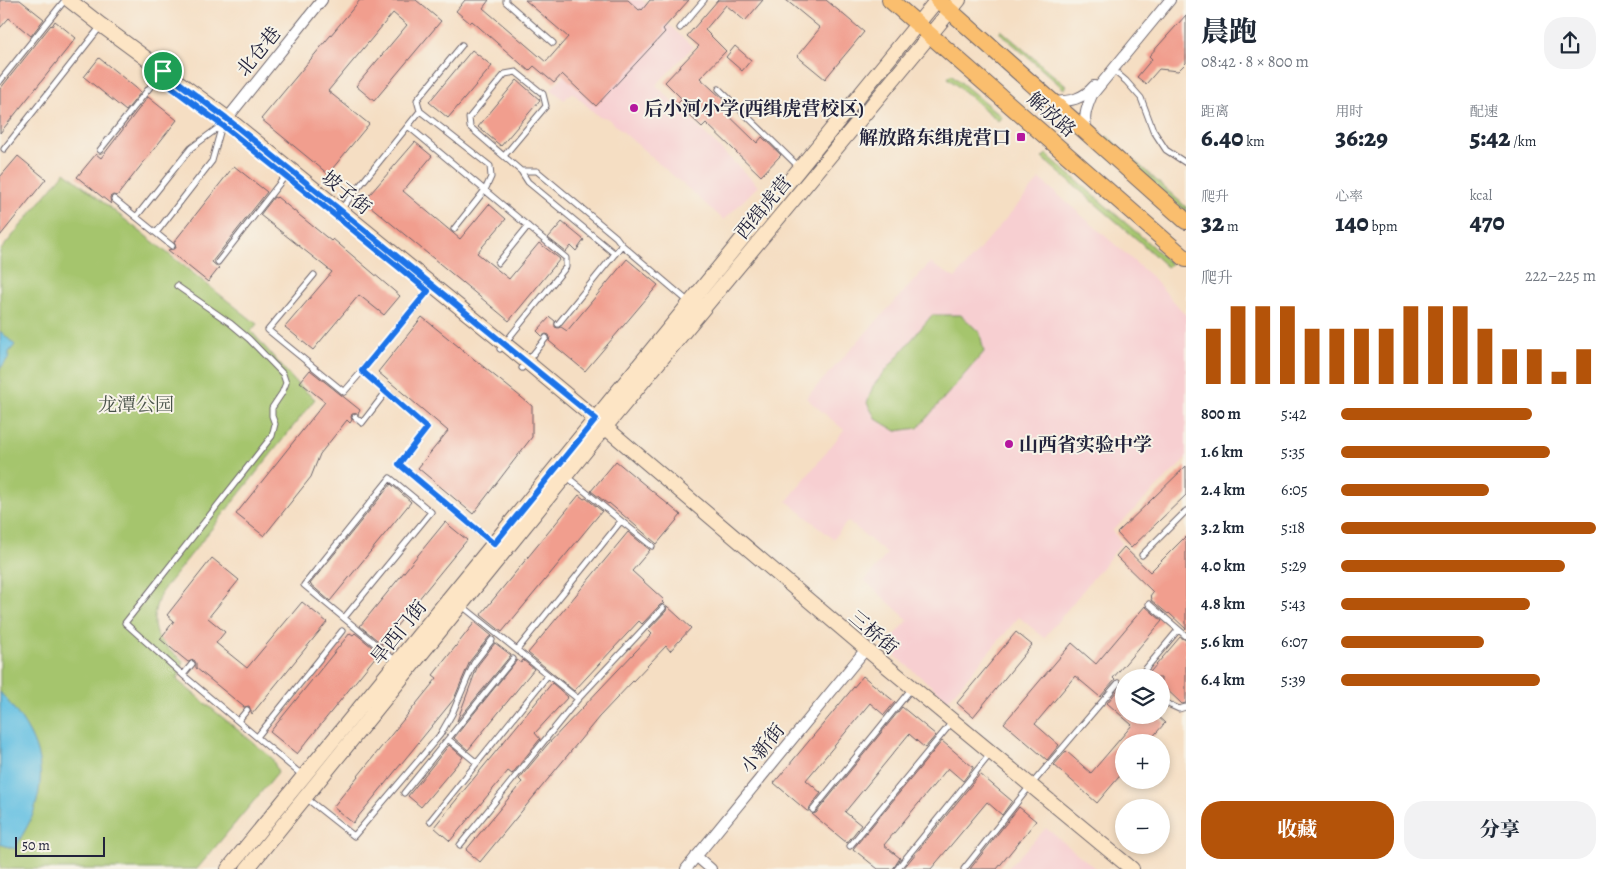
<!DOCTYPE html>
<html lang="zh">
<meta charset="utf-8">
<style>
:root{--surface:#fff;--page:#f2f2f3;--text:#1f2937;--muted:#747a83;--accent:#b45309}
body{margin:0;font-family:Alegreya,"Noto Serif SC",serif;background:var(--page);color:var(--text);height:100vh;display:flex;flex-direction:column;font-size:19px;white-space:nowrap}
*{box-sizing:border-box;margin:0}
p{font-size:16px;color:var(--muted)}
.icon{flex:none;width:28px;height:28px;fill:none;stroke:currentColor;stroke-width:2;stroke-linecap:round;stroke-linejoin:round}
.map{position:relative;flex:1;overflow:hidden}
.details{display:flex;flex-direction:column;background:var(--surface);width:425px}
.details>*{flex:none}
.controls{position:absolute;left:1115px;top:669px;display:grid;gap:10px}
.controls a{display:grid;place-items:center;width:55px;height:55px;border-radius:50%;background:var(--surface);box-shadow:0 2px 8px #0003;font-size:25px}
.scale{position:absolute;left:15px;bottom:12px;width:90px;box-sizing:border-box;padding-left:5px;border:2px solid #22223b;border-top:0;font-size:14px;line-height:18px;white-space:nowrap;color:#22223b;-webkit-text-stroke:4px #f7f3e8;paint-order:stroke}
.pin{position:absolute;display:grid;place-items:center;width:42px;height:42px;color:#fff;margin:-21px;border:2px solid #fff;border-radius:50%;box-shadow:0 1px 5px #0007}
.round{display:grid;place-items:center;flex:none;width:52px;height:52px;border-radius:20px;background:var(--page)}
.summary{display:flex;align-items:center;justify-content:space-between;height:85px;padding:0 15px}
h1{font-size:28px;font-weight:800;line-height:38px}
.figures{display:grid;grid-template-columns:repeat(3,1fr);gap:8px;height:85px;padding:5px 15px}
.figures div{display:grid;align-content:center}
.figures b{font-size:25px;font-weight:800}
.figures small{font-size:14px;font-weight:400}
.figures p{font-size:14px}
.chart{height:140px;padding:10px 15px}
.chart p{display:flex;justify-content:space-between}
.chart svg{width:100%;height:90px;margin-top:5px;stroke:var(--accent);stroke-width:6}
.button{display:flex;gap:10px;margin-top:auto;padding:10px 15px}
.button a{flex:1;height:58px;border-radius:20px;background:var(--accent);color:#fff;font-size:20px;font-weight:800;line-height:58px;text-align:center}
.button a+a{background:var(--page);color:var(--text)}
ul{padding:0 15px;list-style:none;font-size:16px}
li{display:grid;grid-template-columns:80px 60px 1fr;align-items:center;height:38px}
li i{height:12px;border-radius:6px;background:var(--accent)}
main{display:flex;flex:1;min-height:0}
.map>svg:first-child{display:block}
</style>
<main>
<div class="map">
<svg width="1186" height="869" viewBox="0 0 1186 869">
<rect width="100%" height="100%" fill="#f7f3e8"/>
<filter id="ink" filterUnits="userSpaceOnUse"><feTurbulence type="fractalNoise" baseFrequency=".02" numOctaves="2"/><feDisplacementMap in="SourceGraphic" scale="10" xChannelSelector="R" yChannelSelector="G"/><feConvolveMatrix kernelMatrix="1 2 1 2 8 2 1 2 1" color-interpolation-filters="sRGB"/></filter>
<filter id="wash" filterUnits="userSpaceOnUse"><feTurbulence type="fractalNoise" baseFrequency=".0096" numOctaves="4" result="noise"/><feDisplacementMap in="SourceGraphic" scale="20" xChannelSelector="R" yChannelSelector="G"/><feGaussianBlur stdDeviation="1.12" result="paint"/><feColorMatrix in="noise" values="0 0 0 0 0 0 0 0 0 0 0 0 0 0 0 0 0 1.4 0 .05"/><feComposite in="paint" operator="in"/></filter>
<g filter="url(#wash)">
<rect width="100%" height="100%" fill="#f5dec3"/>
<!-- built -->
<path fill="#f7cfd1" d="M620,0H642L693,47L656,85L758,186L724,220L607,118L598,116L572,92L564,100L551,89L603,34Z
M1040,179L1151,276L1186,315V459L1112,531L1122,543L1044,638L1019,617L948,700L885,647L908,620L865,581L887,554L848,521L833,539L787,501L844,430L806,398L930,263L955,278Z
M1046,828L1096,869H1007Z"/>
<!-- green -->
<path fill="#a5c56d" stroke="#647454" d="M1001,30L1066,86L1064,89L999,32Z
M951,74L1002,117L998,121L948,78Z
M1107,136L1186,207V212L1105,140Z
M1046,154L1142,237L1171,264L1167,267L1139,241L1042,158Z
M65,172L257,324L251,331L298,385L315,399L162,591C155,605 149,626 160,640C166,648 175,654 183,661L177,680L272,758L278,772L197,869H0V251Z
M932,315H961L980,333L984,352L918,428L896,431L876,419L867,403L873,386Z"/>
<!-- water -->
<path fill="#64c0e2" stroke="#43718e" d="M0,331L15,345L9,352V357L0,369Z
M0,692C32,729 51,761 34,811C30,824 21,836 15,849L0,844Z"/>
<g id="blocks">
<!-- building -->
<path fill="#f19e8e" d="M0,0H20L44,19L31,36L9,18L0,28Z
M360,0H416L441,21L374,101L356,86L407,25L393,13L328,91L369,124L328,174L261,119Z
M465,0H489L483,8L546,62L568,37L525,0H628L639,10L641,9L642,10L650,0H689L663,29L665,32L596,106L562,74L554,83L534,66L529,71L472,21L470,23L456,11Z
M718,0H763L745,21L726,5L705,30L726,51L700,78L725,101L720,107L757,143L762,137L781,155L761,176L706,123L702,127L677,104L682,99L665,82L699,46L687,36Z
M786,0H826L864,32L825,79L797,56L820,28Z
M1186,15V63L1178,71L1159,69L1146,84L1137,77L1152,59L1149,56Z
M55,21L76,38L0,133V89L51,25L52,26Z
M735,46L751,60L742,71L726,57Z
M472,50L492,66L448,118L429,102Z
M99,58L141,92L126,111L84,77Z
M517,80L540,100L501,146L478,127Z
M148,97L177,120L117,196L113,195L110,197L111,204L77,177L96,154L101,158Z
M415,142L432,156L403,191L460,239L489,204L506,219L477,253L509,279L539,243L560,259L509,321L364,201Z
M18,156L46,179L0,236V177Z
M234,166L267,192L212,262L219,268L208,282L168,250L176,248L174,242Z
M274,197L276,198L277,197L331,241L333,239L400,296L384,315L359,295L313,350L285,327L332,272L260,215Z
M562,222L584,240L576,251L571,246L566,252L548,238Z
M627,259L658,285L585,371L549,341L550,338L549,335L546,334L542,336L537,331L550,317L555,321V327L558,328L561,327L567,331Z
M422,317L532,406V437L473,514L418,468L448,431L378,372Z
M310,370L360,410L358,414H352L351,417L352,420L350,423L347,420L320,454L311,477L264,536L236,514L325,402L300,382Z
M616,461L681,515L657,544L609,503L608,504L591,491Z
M1186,466V495L1131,548L1117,533Z
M391,484L411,502L330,601L310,584Z
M579,495L584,499L586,498L602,511L502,632L481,615L482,613Z
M445,522L467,540L382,644L360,626Z
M628,532L650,550L632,571L664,600L662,602L664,604L660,605L642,624L639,621L574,691L528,653Z
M1186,536V629L1169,613L1168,614L1151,600L1152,598L1150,596L1153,592L1116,556L1124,547L1150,572Z
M212,558L239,580L208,618L225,632L216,643L247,668L302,602L327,622L252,714L249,706L244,707L196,668V663L194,660L188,662L160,639L174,621L167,615Z
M667,606L691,628L670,651L666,646L599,717L480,862L466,850L522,782L519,779L547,745L652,634L648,630L666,611Z
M1145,606L1162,621L1113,678L1115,680L1100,697L1075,676L1035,724L1059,745L1047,760L1004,723L1072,643L1096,664Z
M475,622L492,636L489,637L470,661L454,699L353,823L333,807L437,678L433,675Z
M1016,632L1032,645L973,717L957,703Z
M350,633L353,635L355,633L377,651L375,653L377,655L297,754L270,732Z
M1180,637L1186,640V703L1182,704L1161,684V678H1145Z
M495,643L511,655L457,721L478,665Z
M517,660L521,663L523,660L534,669L468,750L454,738Z
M863,676L895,702L884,715L870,703L806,780L821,793L810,807L809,811H807L774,783Z
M552,683L568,697L535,733L540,739L512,774L508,771L450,841L434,827Z
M1122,685L1124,687V715H1156L1165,723L1148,742H1124V771L1097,803L1054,765L1066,751L1091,773L1132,725L1107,703Z
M902,707L936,735L925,748L909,734L845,812L861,825L847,843L812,814L816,813Z
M942,741L973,767V768L963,781L948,768L884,845L900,858L893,869H878L853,849Z
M449,745L463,757L421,807L408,796Z
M980,774L1012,801L1002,815L987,802L931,869H903Z
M1019,807L1036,821L997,869H970Z"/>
</g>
</g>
<g filter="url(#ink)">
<use href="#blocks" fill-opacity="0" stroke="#6c646b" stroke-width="1"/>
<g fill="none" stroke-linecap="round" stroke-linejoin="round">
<defs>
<path id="lane" d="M506,0V2L553,43
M680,28L704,0
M1113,70L1126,81L1141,98L1153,130L1166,150L1186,163
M0,81L65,0
M719,89L799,167
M420,111L490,166L491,177L485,190L454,229
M408,126L566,258V267L500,349
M4,149L101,26
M100,150L162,72
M504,156L546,106L543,94L516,72L505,74L469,118L470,127L521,171
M114,199L172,246
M341,209L420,111L417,100L462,45
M136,217L191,148L222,125L212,161L156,233
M615,254L528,182L521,171H537L616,237L622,245L690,303
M218,262L290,170
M498,263L528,226
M314,275L268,330L344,392L364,369
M177,286L230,323L249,339L283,374L286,383L282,393L272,408V416L275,424L272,436L125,623L183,675
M428,291L362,371L427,428L399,464L493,544
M558,324L622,245
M522,368L546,338
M355,417L362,423L386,392
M566,476L652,546
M1142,555L1186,511
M1149,604L1186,636
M461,605L578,699
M344,618L431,512L390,478L304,585L397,662
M517,650L621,521
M192,664L183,675L303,776
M1138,678L1178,630
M1168,704L1179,709L1186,707
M238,721L247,710
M257,737L342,631
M448,739L477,763
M404,793L513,659
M306,798L354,836L440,735L452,714L474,663L492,640
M813,810L912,688
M430,821L548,675
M460,845L578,699L663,608
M850,846L953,721
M897,869L991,753
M964,869L1026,791L1118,683"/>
<path id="street" d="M1053,102C1070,101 1082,100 1094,86
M222,125L322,0
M1087,132C1083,117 1086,109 1092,95L1170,0
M696,856L711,869
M686,869L866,649"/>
<path id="secondary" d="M69,0L101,25L227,118L527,362L605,427L866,649L1132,869
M228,869L937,0
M247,869L601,432L959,0"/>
<path id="primary" d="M890,0L1186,259
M938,0L1186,221"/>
</defs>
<!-- lane casing -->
<use href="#lane" stroke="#6c646b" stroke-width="7"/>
<!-- street casing -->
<use href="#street" stroke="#6c646b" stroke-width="12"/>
<!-- secondary casing -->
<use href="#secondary" stroke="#6c646b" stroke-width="16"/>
<!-- primary casing -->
<use href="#primary" stroke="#6c646b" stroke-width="18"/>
<!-- lane -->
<use href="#lane" stroke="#fff" stroke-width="5"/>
<!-- street -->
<use href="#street" stroke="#fff" stroke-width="10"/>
<!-- secondary -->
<use href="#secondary" stroke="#fde5c5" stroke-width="14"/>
<!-- primary -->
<use href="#primary" stroke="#fabe6e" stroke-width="16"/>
</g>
</g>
<g fill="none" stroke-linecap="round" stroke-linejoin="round" filter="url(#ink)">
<defs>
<path id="route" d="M163,71L226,118L340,210L336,216L428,291L362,371L427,428L399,464L494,544L596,419L340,210L336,216L222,125L158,77L163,71"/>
</defs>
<!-- route casing -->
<use href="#route" stroke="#fff" stroke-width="10"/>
<!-- route -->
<use href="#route" stroke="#1a73e8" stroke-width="6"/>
</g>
<!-- markers -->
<g fill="#b5179e" stroke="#f7f3e8" stroke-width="2">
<circle cx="634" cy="108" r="5"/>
<rect x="1016" y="132" width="10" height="10" rx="2.5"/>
<circle cx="1009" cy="444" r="5"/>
</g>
<g text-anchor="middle" stroke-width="4" stroke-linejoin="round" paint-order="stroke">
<!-- street labels -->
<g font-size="19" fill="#22223b" stroke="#f7f3e8">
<text transform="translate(258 51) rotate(-51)" y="7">北仓巷</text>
<text transform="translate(1052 114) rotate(41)" y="7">解放路</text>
<text transform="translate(347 192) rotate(39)" y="7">坡子街</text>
<text transform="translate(763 207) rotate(-50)" y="7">西缉虎营</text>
<text transform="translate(398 632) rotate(-51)" y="7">旱西门街</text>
<text transform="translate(874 632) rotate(40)" y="7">三桥街</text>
<text transform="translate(762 748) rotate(-51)" y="7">小新街</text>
</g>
<!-- poi labels -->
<g font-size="19" font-weight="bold" fill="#22223b" stroke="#f7f3e8" text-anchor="start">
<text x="644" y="115">后小河小学(西缉虎营校区)</text>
<text x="1011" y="144" text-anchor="end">解放路东缉虎营口</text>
<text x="1019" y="451">山西省实验中学</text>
</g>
<!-- park labels -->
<g font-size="19" fill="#49534a" stroke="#f7f3e8">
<text x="136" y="411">龙潭公园</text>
</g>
</g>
</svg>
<div class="controls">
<a><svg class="icon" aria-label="layers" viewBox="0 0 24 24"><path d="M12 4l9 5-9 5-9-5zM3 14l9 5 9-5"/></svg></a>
<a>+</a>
<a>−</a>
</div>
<div class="scale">50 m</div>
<div class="pin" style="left:163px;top:71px;background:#1e9e55"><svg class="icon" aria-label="arrive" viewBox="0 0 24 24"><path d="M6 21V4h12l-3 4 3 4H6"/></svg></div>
</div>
<section class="details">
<div class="summary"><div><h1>晨跑</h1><p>08:42 · 8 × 800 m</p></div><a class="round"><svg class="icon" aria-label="share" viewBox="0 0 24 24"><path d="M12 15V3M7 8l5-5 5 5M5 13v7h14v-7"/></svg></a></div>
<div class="figures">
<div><p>距离</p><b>6.40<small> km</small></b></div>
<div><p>用时</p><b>36:29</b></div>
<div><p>配速</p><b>5:42<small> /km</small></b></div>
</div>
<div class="figures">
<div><p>爬升</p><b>32<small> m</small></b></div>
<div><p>心率</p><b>140<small> bpm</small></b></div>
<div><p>kcal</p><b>470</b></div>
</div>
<div class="chart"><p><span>爬升</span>222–225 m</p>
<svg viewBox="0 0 160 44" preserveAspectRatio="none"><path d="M5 44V17M15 44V6M25 44V6M35 44V6M45 44V17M55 44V17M65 44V17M75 44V17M85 44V6M95 44V6M105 44V6M115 44V17M125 44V27M135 44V27M145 44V38M155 44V27"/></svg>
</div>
<ul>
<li><b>800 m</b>5:42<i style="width:75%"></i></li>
<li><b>1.6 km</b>5:35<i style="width:82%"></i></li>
<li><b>2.4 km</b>6:05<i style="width:58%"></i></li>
<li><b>3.2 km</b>5:18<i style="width:100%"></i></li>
<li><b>4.0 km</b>5:29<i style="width:88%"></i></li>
<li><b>4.8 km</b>5:43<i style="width:74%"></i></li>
<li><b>5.6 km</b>6:07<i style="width:56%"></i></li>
<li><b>6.4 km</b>5:39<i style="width:78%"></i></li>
</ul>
<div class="button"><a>收藏</a><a>分享</a></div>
</section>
</main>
